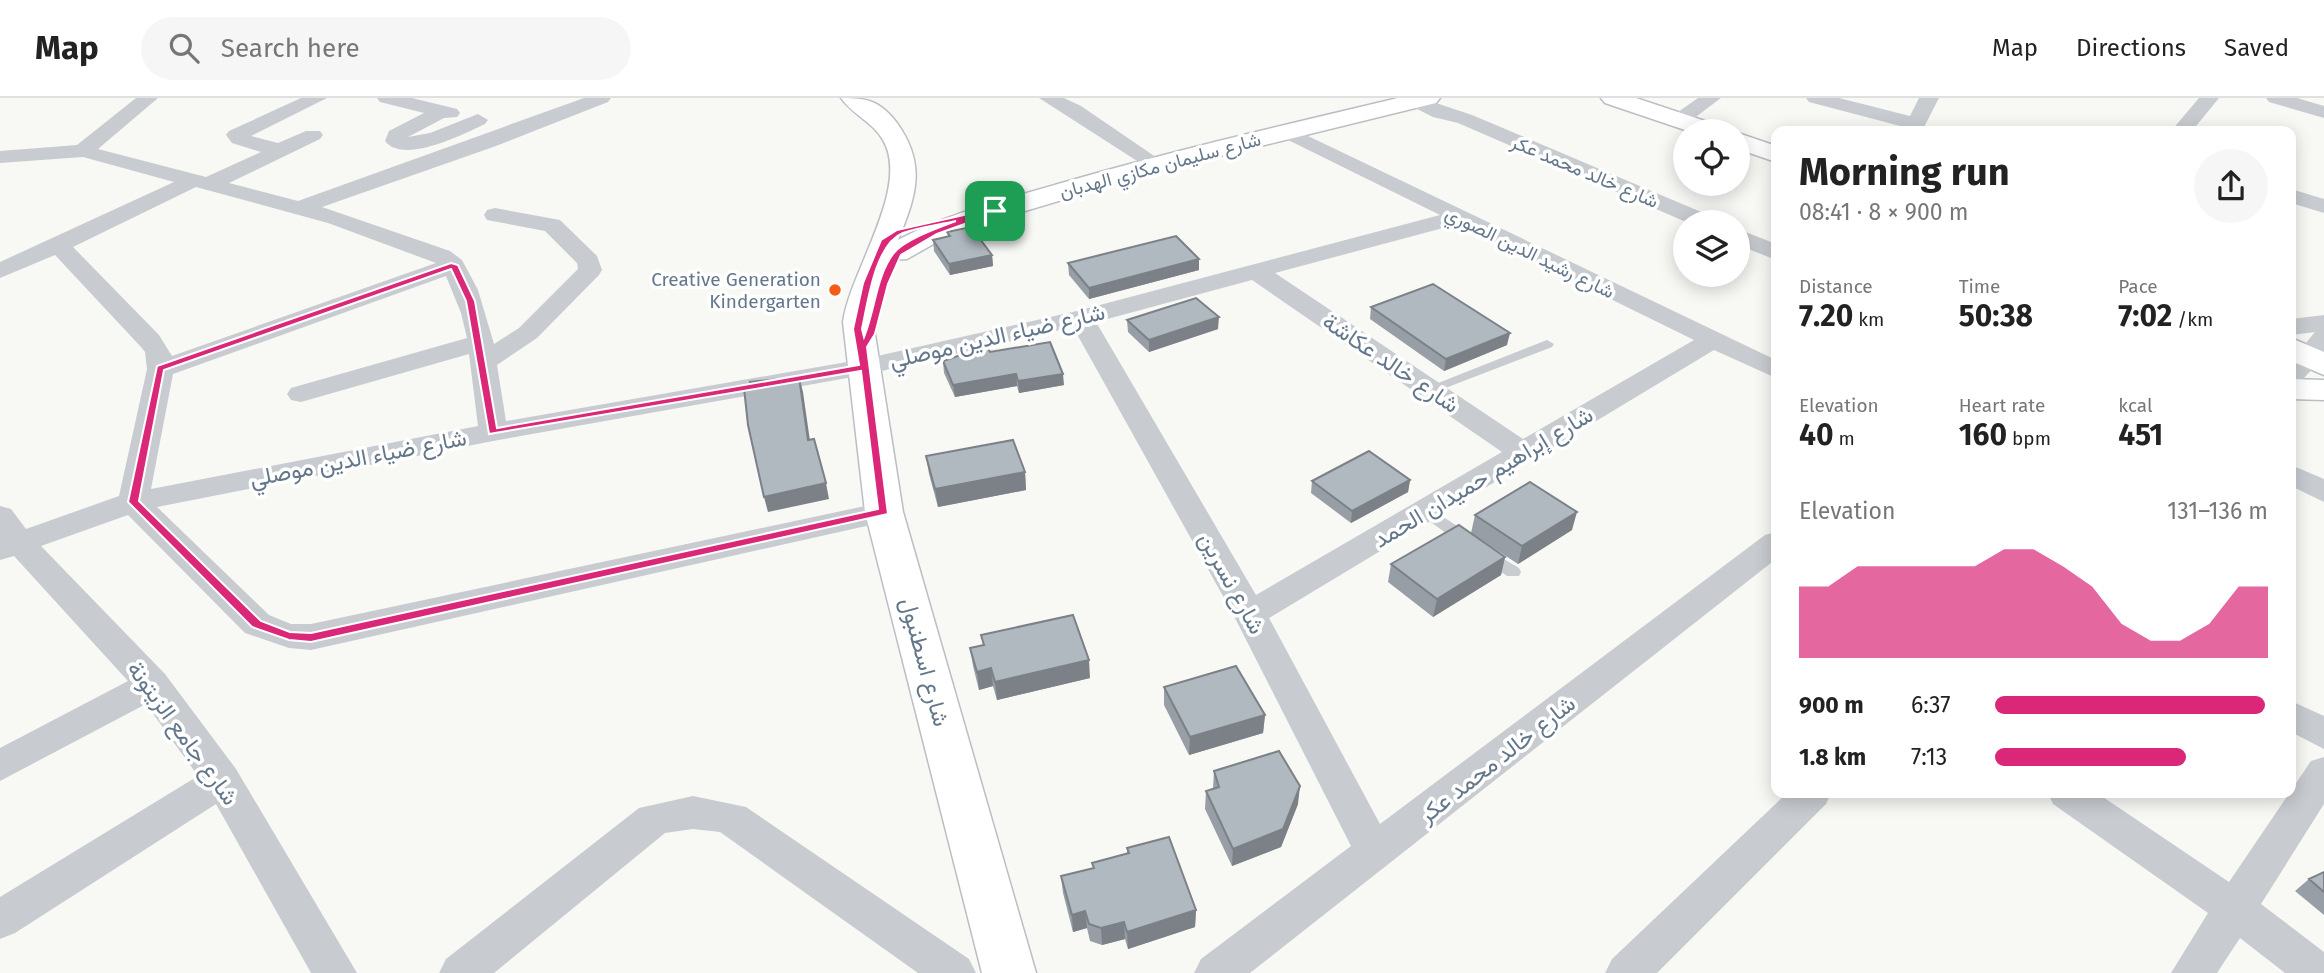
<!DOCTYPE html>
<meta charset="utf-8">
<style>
:root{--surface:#fff;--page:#f6f6f6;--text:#222;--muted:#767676;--line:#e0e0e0;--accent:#db2777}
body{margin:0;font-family:"Fira Sans",Vazirmatn,sans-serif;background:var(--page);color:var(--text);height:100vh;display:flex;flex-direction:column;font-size:26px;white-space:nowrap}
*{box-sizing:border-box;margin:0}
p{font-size:23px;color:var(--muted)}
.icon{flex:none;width:38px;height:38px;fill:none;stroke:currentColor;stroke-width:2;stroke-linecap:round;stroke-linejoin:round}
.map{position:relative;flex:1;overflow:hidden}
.drawer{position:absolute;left:1771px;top:28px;width:525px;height:672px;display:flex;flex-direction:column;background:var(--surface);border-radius:14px;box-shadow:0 4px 18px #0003}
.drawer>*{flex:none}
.controls{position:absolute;left:1673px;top:21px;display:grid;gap:14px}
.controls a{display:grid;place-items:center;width:77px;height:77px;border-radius:50%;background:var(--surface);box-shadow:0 4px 18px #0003;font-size:35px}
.pin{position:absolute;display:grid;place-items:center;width:60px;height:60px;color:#fff;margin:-30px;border-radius:14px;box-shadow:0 4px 10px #0006}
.round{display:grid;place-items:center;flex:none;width:74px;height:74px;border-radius:37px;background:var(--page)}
.head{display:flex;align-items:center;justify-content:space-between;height:119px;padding:0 28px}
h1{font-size:38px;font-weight:700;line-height:52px}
.stats{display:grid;grid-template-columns:repeat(3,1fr);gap:10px;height:119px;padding:7px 28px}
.stats div{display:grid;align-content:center}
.stats b{font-size:30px;font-weight:700}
.stats small{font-size:19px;font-weight:400}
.stats p{font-size:19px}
.chart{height:196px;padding:14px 28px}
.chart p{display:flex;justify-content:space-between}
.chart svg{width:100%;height:126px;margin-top:7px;fill:var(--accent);opacity:.7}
ul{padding:0 28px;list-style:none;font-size:23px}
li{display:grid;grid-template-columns:112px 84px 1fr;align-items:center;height:52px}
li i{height:18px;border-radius:9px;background:var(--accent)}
header{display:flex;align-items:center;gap:42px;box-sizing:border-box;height:98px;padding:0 35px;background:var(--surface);border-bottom:2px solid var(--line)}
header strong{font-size:33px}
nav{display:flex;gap:38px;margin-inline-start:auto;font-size:24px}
.search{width:490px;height:63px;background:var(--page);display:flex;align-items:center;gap:18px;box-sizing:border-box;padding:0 24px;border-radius:38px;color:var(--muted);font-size:26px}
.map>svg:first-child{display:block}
</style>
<header>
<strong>Map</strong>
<div class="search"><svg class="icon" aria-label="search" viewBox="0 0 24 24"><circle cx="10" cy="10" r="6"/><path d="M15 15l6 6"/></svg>Search here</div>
<nav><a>Map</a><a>Directions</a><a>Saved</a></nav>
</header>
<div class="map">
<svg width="2324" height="875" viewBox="0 0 2324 875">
<rect width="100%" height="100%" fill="#f8f8f5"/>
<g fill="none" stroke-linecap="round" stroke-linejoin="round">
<defs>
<path id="secondary" d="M841,0C868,0 880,3 897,25C927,67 916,98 898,142C948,115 1004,102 1058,86C1171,53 1285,27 1398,0H1440L1436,5L1163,72L1005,119L944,140L907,161L891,162L877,204L874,230L903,414L1036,875H982L865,414L843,224C850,173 911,89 883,42C873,24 853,17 841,0Z
M1601,0H1636L1720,28L1723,33H1688L1605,5Z
M1738,35L1776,48V64L1738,51Z
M2291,240L2324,254V277L2291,263Z
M2291,281L2324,282V302L2291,301Z"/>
</defs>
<!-- secondary casing -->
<use href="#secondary" stroke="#babfc4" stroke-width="3"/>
<!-- lane -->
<path fill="#c8ccd0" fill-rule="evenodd" d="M1547,242L1554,246L1552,249L1435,294L1430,295L1423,291Z
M1426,408L1473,438L1475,442L1473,446H1461L1421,417L1418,413L1421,409Z
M1485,450L1519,470L1521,474L1519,478H1507L1479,459L1477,455Z"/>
<!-- street -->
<path fill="#c8ccd0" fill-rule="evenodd" d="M136,0H158L98,51L206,79L261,54L232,45L226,37L229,33L301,0H327L251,38L278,45L306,33H320L323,37L320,41L229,85L298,103L584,0H611L608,4L496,48L322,109L450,153L462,162L478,192L494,246L519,230L578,171L577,165L545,133L487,122L484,117L487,112L495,110L560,122L597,158L602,172L599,177L537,240L497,267L506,323L864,261L1077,213L1440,117L1278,37L1275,33L1278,29L1285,27L1776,262V280L1714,252L1269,520L1380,726L1765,437L1776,434V461L1250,875H1194L1201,861L1351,748L1233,516L1073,229L864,277L493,343L157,409L269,517L291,526H311L884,404L895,407L899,414L895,421L884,424L311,552L289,550L245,535L128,417L41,448L165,576L236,671L357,875H311L216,706L15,835L0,841V799L198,678L146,606L0,683V650L128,583L14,458L0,462V408L11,411L26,431L119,398L147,271L145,254L141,249L55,157L0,180V164L174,84L83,59L0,65V53L77,47ZM196,89L328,125L436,165L172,258L159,237L73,149ZM1458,126L1694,242L1523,341L1275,175ZM446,178L461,215L467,240L291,290L287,296L291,302L301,304L469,256L478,328L151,391L173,276ZM1252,182L1502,354L1256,497L1096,224Z
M377,0H412L457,11L460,15L457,19L444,20L408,39L430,35L478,16L488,22L485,26C464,36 403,67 385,43L389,33L424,15L380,4Z
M1039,0H1064L1081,8L1166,66L1162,70H1148Z
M1395,0H1421L1472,17L1713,119L1716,124H1686L1458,25L1433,19Z
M1698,0H1721L1685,27H1671L1668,23L1671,19Z
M1806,0H1839L1910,18L1919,0H1939L1922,33H1902L1904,29L1809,4Z
M2199,0H2219L2192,33H2171Z
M2266,0H2297L2324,8V20L2269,4Z
M2291,91L2324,101V115L2291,105Z
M1738,131L1776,146V162L1738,147Z
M2324,217V259L2301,283L2291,285V263L2315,234L2291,237V221Z
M2291,367L2324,381V404L2291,388Z
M2291,603L2324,618V651L2291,634Z
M2324,659V706L2261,806L2324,854V875H2285L2240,840L2217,875H2171L2208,815L2053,706L2048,695H2097L2229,784L2311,663Z
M1787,695H1831L1826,706L1657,875H1605L1612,861Z
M693,698L746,709L969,861L976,875H918L720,734L693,731L665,735L494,875H439L446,861L639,710Z"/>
<!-- secondary -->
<use href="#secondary" fill="#fff" fill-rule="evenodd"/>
</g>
<!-- wall -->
<path fill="#979ea5" d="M947,134L992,157L993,168L950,177L934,153L933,142L948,139Z
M1068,165L1199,172L1089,201L1069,177Z
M1371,209L1507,247L1444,273L1370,221Z
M1127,222L1218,231L1149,254L1128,234Z
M990,254L1064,287L1019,295L1017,288L955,299L944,275L943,263Z
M926,358L1025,374L1026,392L938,409L929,376Z
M1410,382L1408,394L1351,425L1311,395L1312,383Z
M1475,417L1572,432L1518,466L1471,435Z
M1505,459L1501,477L1433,519L1388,484L1391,466Z
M981,537L1090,580L997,602L993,588L979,592L973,568L970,550L983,547Z
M1164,589L1265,617L1263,635L1189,657L1164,607Z
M1214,673L1298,706L1281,749L1232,768L1205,711L1206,693L1213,691Z
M1127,750L1196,812L1195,829L1128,851L1125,841L1102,847L1090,843L1087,830L1073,834L1063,795L1061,778L1093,770L1092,765L1127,756Z
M2324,774V817L2295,793L2309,781Z"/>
<!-- shaded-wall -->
<path fill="#7b8186" d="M992,157L993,168L950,177L949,166Z
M1199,161V172L1089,201V190Z
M1219,219L1218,231L1149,254V242Z
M1510,235L1507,247L1444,273L1446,261Z
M1016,276L1017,288L955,299L953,287Z
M1063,276L1064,287L1019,295L1018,283Z
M799,279L803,294L812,357L808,342Z
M1025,374L1026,392L938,409L935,391Z
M1410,382L1408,394L1351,425L1352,413Z
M826,385L829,401L768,414L764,399Z
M1577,414L1572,432L1518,466L1522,448Z
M1505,459L1501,477L1433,519L1437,501Z
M1089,562L1090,580L997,602L995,584Z
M991,570L993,588L979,592L977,574Z
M1265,617L1263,635L1189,657L1190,639Z
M1300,688L1298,706L1281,749L1232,768L1233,751Z
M1196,812L1195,829L1128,851L1127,834Z
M1085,813L1087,830L1073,834L1072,817Z
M1124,824L1125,841L1102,847L1101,830Z"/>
<!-- building -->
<path fill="#b0b8c0" stroke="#7b8186" stroke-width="2" d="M971,129L992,157L949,166L933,142L950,138L947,134Z
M1176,138L1199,161L1089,190L1068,165Z
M1433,186L1510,235L1446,261L1371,209Z
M1196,200L1219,219L1149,242L1127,222Z
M1050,244L1063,276L1018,283L1016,276L953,287L943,263L987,248L990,254Z
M799,279L808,342L814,341L826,385L764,399L748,327L744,290L751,289L750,284Z
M1013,342L1025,374L935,391L926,358Z
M1369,353L1410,382L1352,413L1312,383Z
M1530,384L1577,414L1522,448L1475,417Z
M1459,427L1505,459L1437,501L1391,466Z
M1073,517L1089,562L995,584L991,570L977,574L970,550L984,547L981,537Z
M1236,568L1265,617L1190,639L1164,589Z
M1279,653L1300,688L1283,731L1233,751L1206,693L1219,689L1214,673Z
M1169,739L1196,812L1127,834L1124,824L1101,830L1089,826L1085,813L1072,817L1061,778L1094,770L1092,765L1129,755L1127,750Z
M2324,774V794L2309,781Z"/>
<!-- route -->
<path fill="#db2777" stroke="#fff" stroke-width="2" fill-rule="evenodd" d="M995,110L998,114L937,136L901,157L888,186L875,236L867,249L888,416L311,544L289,542L252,529L128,404L157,268L451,165L458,167L475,203L497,330L859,267L853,231L863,185L881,142L897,132ZM956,123C940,129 903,142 893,156C876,179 875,212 864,239L862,231C868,204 875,146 903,135C920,129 939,127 956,123ZM451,171L466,203L489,336L861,273L878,411L311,535L290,534L261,523L139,403L164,272Z"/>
<!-- markers -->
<circle fill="#f55a18" stroke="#fff" stroke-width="2.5" cx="835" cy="192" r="7"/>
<g text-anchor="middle" stroke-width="7" stroke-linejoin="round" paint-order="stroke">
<!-- far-street labels -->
<g font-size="19" fill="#64778a" stroke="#fff">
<text transform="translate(1160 67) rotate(-15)" y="7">شارع سليمان مكازي الهدبان</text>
<text transform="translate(1585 73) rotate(23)" y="7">شارع خالد محمد عكر</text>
<text transform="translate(1530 154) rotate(26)" y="7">شارع رشيد الدين الصوري</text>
</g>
<!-- far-poi labels -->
<g font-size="19" fill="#64778a" stroke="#fff" text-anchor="end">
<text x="821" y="188">Creative Generation<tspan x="821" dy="22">Kindergarten</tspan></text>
</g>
<!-- street labels -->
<g font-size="23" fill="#64778a" stroke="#fff">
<text transform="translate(997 238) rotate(-13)" y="8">شارع ضياء الدين موصلي</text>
<text transform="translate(1391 265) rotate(34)" y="8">شارع خالد عكاشة</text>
<text transform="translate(358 360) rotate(-11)" y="8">شارع ضياء الدين موصلي</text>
<text transform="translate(1483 379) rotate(-31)" y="8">شارع إبراهيم حميدان الحمد</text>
<text transform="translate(1232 485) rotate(61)" y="8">شارع نسرين</text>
<text transform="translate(925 564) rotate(75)" y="8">شارع اسطنبول</text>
<text transform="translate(183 635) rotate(54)" y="8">شارع جامع الزيتونة</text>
<text transform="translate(1497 661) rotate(-38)" y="8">شارع خالد محمد عكر</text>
</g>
</g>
</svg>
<div class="controls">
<a><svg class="icon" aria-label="locate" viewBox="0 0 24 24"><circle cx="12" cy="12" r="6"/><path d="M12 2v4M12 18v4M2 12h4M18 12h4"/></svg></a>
<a><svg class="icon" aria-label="layers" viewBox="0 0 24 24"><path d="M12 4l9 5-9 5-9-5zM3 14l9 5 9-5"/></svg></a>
</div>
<div class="pin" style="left:995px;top:113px;background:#1e9e55"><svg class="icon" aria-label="arrive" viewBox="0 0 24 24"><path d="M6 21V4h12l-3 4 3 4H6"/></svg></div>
<section class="drawer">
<div class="head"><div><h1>Morning run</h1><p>08:41 · 8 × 900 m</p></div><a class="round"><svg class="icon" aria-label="share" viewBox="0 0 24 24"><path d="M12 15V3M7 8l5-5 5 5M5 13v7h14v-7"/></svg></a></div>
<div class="stats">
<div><p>Distance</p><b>7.20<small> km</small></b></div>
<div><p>Time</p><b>50:38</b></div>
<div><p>Pace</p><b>7:02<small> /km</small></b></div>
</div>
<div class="stats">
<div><p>Elevation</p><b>40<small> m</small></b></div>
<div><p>Heart rate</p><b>160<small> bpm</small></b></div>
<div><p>kcal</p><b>451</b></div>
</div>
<div class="chart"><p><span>Elevation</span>131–136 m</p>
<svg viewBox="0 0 160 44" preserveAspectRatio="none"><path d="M0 44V19L10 19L20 12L30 12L40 12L50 12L60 12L70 6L80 6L90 12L100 19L110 32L120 38L130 38L140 32L150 19L160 19V44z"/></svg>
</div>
<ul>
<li><b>900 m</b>6:37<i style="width:99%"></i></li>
<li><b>1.8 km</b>7:13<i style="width:70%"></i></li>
</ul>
</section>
</div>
